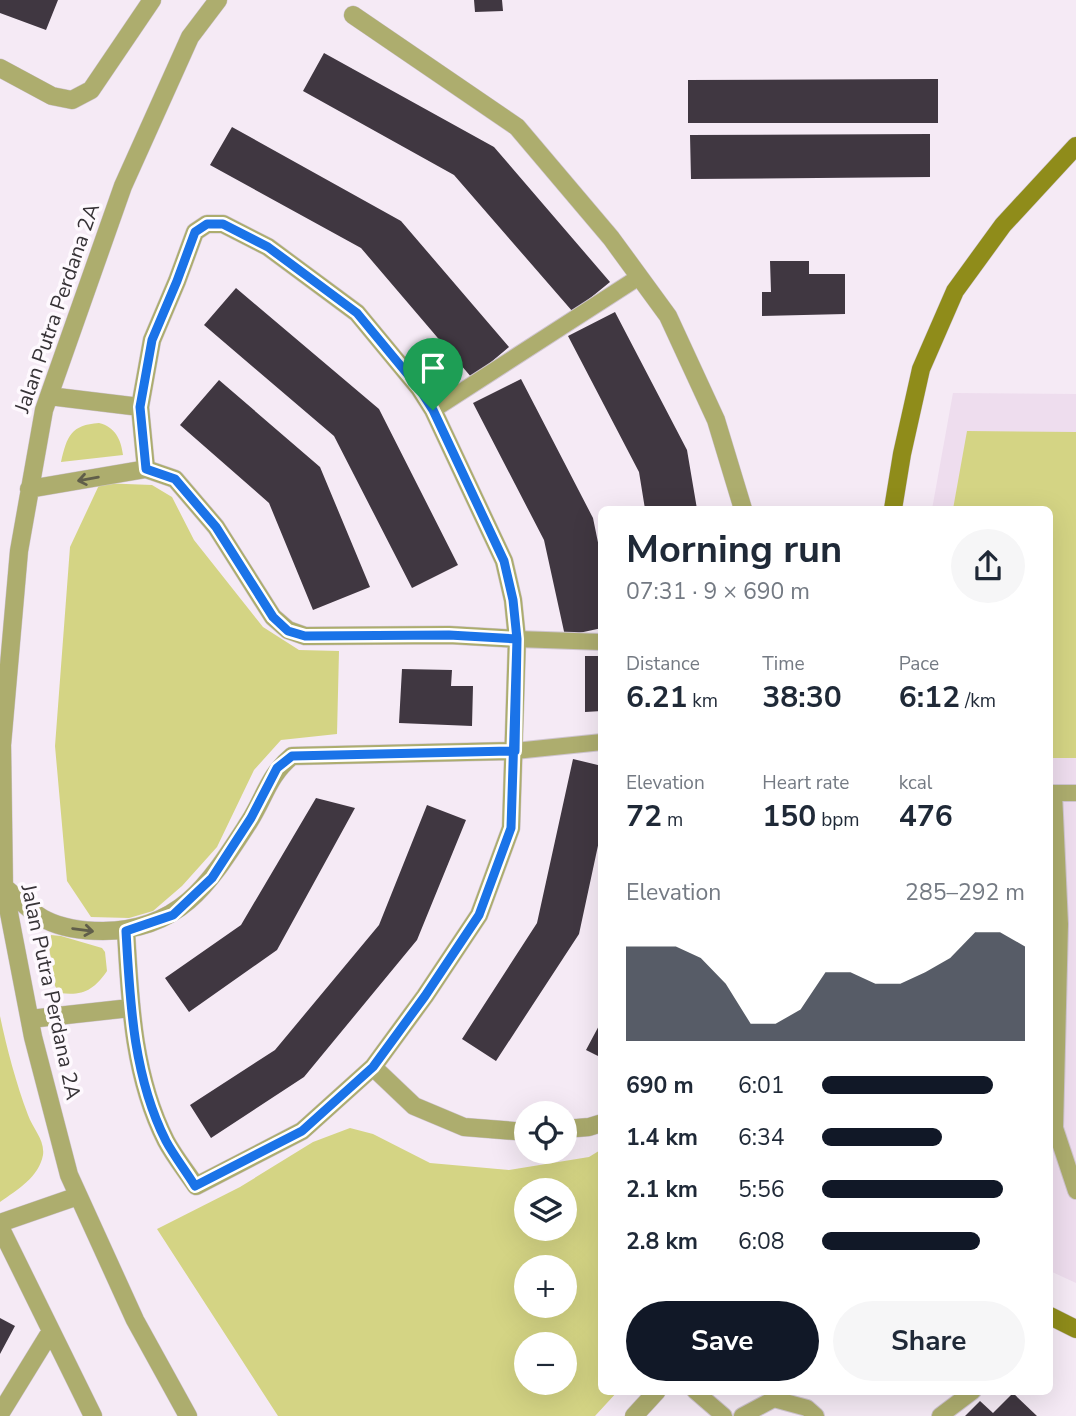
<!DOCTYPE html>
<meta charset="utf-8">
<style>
:root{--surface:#fff;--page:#f6f6f7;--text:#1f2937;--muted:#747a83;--accent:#111827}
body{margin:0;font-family:"Nunito Sans",sans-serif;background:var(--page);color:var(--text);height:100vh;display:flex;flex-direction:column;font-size:26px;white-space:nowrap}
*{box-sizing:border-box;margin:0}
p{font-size:23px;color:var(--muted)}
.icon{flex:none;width:38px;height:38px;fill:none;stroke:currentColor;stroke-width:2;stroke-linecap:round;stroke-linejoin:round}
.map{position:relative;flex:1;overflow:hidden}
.drawer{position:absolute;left:598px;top:506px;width:455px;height:889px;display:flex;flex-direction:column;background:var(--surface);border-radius:10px;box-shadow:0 7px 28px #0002}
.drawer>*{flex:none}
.fabs{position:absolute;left:514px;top:1101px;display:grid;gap:14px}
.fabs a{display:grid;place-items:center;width:63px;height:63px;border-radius:50%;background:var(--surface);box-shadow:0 7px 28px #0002;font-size:35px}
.pin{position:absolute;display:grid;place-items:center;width:60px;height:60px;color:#fff;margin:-72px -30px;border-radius:50% 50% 50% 0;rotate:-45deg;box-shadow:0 0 7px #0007}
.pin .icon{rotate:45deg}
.round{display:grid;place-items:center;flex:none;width:74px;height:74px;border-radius:37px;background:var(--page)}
.overview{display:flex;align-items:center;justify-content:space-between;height:119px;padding:0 28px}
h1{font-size:38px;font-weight:700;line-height:52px}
.stats{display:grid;grid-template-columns:repeat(3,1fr);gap:10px;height:119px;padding:7px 28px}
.stats div{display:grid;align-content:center}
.stats b{font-size:30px;font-weight:700}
.stats small{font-size:19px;font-weight:400}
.stats p{font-size:19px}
.chart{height:196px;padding:14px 28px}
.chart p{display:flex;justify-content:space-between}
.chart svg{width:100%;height:126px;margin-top:7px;fill:var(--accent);opacity:.7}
.cta{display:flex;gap:14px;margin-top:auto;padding:14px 28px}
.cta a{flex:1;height:80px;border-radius:42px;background:var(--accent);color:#fff;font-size:28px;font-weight:700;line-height:80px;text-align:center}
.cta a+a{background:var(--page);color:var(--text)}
ul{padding:0 28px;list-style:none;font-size:23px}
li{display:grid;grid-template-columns:112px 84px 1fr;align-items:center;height:52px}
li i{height:18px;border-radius:9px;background:var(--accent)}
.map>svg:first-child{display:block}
</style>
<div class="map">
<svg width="1076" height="1416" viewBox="0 0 1076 1416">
<rect width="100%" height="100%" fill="#f5eaf5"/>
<!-- built -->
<path fill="#ede" d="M953,393L1076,394V1283L1050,1271V509H932Z"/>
<!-- green -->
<path fill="#d4d484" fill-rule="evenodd" d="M99,423C115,427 121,439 123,455L61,462C67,436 71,425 99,423Z
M967,431L1076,432V758H1050V509H953Z
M100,483L152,485L172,497L194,540L263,627L299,650L339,651L337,734L281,740L254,770L217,847L182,886L153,911L129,918L91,917L67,881L55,746L70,547Z
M51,935L61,936L102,948L105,952L107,971C94,990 83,996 60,993L55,986L48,940Z
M0,1016C7,1049 16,1083 28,1115C33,1129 45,1140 43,1155C39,1177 17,1190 0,1202Z
M350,1128L373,1134L430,1163L509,1170L589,1157L602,1149V1391H618L595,1416H278L157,1229L240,1187L313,1142ZM565,1190V1228H527V1190ZM565,1267V1306H527V1267ZM565,1344V1382H527V1344Z"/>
<!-- building -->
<path fill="#403741" d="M0,0H58L46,30L0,13Z
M474,0H502L503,11L475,12Z
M324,53L494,147L610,282L573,312L454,175L303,91Z
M938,79V123H688V80Z
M232,127L401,221L509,347L472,378L361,248L210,165Z
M930,134V177L691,179L690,135Z
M770,261H809V274H845V314L762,316V292H771Z
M236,288L379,409L458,565L412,588L334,436L204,325Z
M615,312L687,450L697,509H645L639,472L568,336Z
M521,379L593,518L602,562V628L565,636L544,540L473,403Z
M219,380L320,467L370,587L313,610L269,503L180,425Z
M585,656H602V711L585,712Z
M402,669L452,670L451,686H473L472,726L399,723Z
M573,759L602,766V827L579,934L496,1061L462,1039L537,923Z
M316,798L355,808L277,950L189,1012L165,978L241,925Z
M427,805L466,820L417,940L304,1077L211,1138L190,1105L275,1050L379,925Z
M602,1020V1058L586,1050Z
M0,1318L15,1326L0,1354Z
M1013,1393L1037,1416H965L980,1401L993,1413Z"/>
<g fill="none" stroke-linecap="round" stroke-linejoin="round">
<defs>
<path id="lane" d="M433,410L639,277
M517,639L602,642
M515,751L602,742
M1050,793H1076
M1054,793L1060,924L1055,1128L1076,1191
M695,1391L724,1416
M742,1416L774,1399L807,1408L816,1416
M940,1416L973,1391"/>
<path id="street" d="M353,15L517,127L611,238L668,316L716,420L743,509
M0,68L52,96L72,100L91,90L152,0
M49,396L140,407
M29,489L146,469L175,479L216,527L273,617L288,630L305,636L449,635L517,639
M4,887C17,897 31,913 46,920C64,929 84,931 103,931C182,930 210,882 249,822C265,797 268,776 292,756L515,751
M126,931C130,1002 133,1076 166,1141C174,1156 186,1171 196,1186L302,1131L373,1067L425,996L479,915L511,828L517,639L513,600L504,561L433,410L419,388L357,313L268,247L223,224H207L195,232L177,281L152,340L140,407L146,469
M30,1019L130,1008
M373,1067L414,1106L464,1127L527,1132
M565,1129L589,1127L602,1123
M0,1223L78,1196
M0,1227L93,1416
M0,1414L51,1331
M188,1416L135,1320L69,1175L33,1037L4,887L2,745L19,551L44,410L123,186L190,37L218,0
M634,1416L657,1391"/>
<path id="secondary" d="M893,509L902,454L921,369L955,291L1003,225L1076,146
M1050,1316L1076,1329"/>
</defs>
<!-- lane casing -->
<use href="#lane" stroke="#cfc5cf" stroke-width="18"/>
<!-- street casing -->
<use href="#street" stroke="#cfc5cf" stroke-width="19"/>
<!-- secondary casing -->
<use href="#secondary" stroke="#cfc5cf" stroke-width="19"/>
<!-- lane -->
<use href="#lane" stroke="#adad6e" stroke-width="16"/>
<!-- street -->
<use href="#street" stroke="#adad6e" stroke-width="18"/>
<!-- secondary -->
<use href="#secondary" stroke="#8f8c1a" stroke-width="18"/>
</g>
<!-- one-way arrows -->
<defs><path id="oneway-shaft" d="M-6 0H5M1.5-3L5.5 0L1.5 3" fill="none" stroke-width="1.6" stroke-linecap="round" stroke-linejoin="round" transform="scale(1.75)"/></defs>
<g stroke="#605e4a">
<use href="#oneway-shaft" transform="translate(88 479) rotate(170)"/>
<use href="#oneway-shaft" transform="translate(83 930) rotate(8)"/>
</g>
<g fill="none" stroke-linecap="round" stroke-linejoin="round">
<defs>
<path id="route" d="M433,410L419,388L357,313L268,247L223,224H207L195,232L177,281L152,340L140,407L146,469L175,479L216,527L273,617L288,631L305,636L449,635L517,639L511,828L479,915L425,996L373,1067L302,1131L195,1186C186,1171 174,1156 166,1141C133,1076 130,1002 126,931L173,915L212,878L251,818L277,768L292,756L515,751L517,639L513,600L504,561L433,410"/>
</defs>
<!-- route casing -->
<use href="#route" stroke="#fff" stroke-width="14"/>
<!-- route -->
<use href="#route" stroke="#1a73e8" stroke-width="9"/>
</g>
<g text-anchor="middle" stroke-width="7" stroke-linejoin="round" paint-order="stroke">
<!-- street labels -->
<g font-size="21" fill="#373337" stroke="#fef9fe">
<text transform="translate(57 308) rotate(-71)" y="7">Jalan Putra Perdana 2A</text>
<text transform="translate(51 992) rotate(78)" y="7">Jalan Putra Perdana 2A</text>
</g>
</g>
</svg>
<div class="fabs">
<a><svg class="icon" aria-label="locate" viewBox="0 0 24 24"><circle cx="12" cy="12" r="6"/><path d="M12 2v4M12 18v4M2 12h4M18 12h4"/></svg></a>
<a><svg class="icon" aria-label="layers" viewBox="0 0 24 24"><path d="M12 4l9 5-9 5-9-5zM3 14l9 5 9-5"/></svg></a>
<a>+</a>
<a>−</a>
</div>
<div class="pin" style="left:433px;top:410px;background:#1e9e55"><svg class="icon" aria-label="arrive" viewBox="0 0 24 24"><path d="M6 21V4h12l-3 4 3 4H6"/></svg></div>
<section class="drawer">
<div class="overview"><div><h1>Morning run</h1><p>07:31 · 9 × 690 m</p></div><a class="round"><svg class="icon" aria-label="share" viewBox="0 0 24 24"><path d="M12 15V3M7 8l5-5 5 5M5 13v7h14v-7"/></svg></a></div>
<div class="stats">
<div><p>Distance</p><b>6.21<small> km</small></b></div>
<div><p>Time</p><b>38:30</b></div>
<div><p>Pace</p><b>6:12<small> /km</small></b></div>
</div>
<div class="stats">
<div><p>Elevation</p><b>72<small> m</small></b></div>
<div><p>Heart rate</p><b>150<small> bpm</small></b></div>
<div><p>kcal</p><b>476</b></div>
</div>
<div class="chart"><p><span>Elevation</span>285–292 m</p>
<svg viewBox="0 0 160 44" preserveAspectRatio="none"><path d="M0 44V11L10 11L20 11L30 15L40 24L50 38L60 38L70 33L80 20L90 20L100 24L110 24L120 20L130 15L140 6L150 6L160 11V44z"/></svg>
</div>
<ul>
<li><b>690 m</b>6:01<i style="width:84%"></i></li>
<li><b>1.4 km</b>6:34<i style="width:59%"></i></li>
<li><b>2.1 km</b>5:56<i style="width:89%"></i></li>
<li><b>2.8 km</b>6:08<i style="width:78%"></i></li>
</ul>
<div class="cta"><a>Save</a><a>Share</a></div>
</section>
</div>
